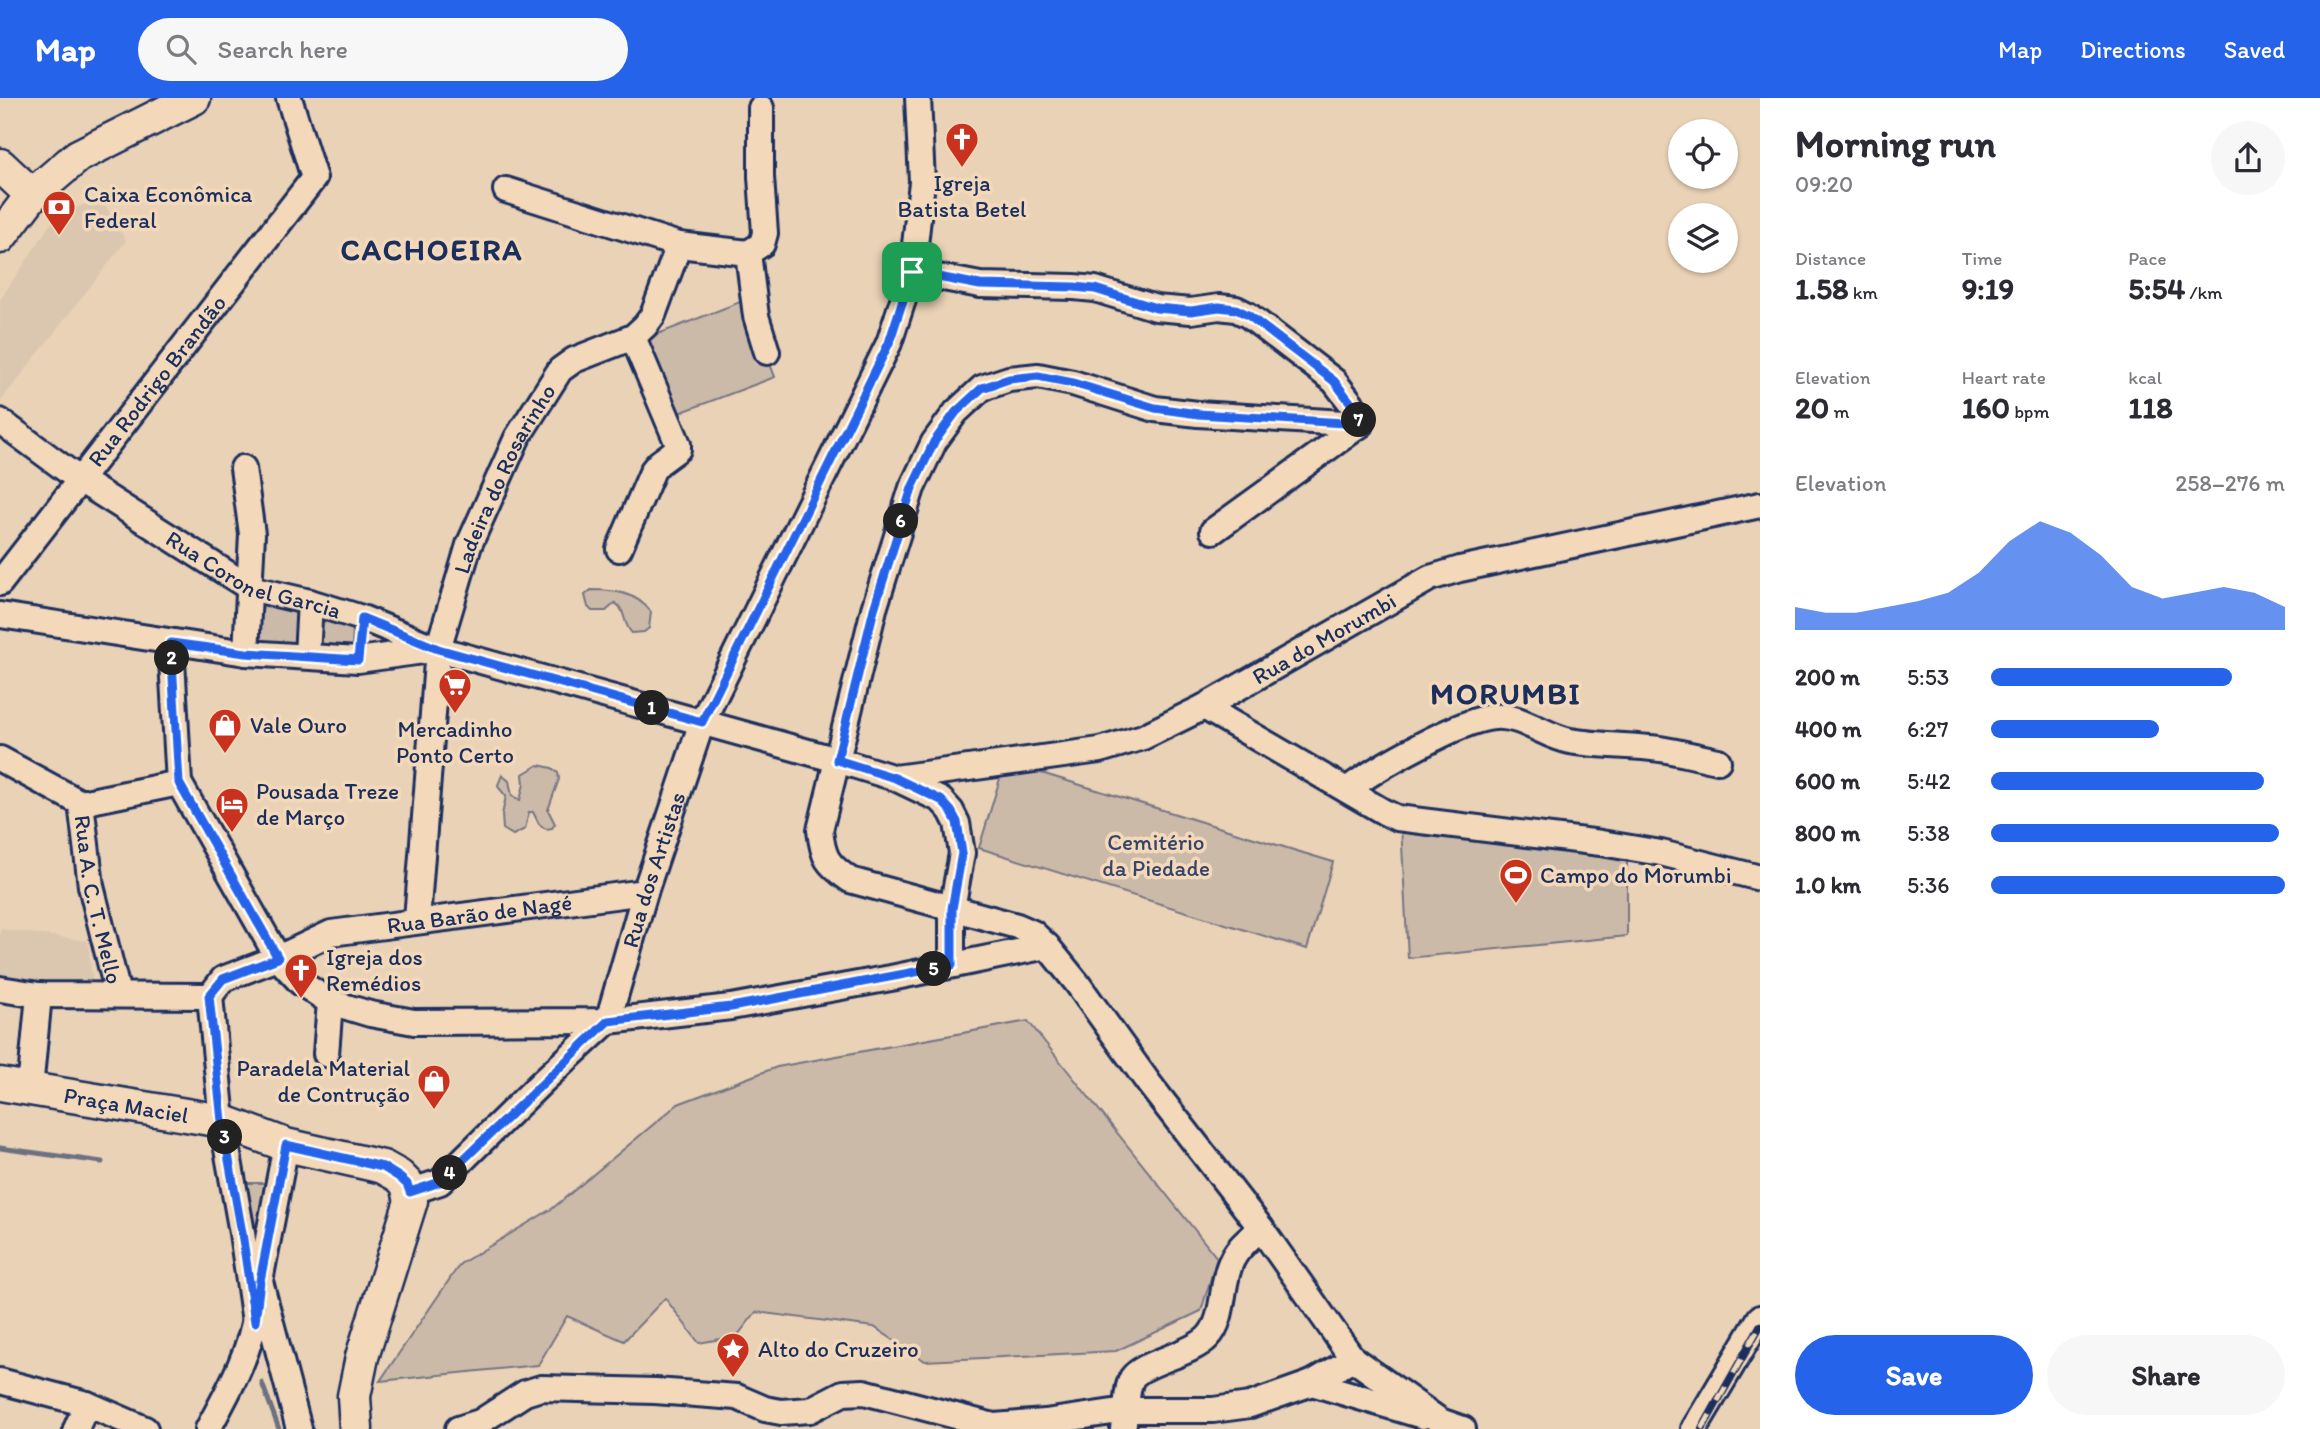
<!DOCTYPE html>
<meta charset="utf-8">
<style>
:root{--surface:#fff;--page:#f7f7f7;--text:#2b2b33;--muted:#7c7c81;--accent:#2563eb}
body{margin:0;font-family:Itim,sans-serif;background:var(--page);color:var(--text);height:100vh;display:flex;flex-direction:column;font-size:26px;white-space:nowrap}
*{box-sizing:border-box;margin:0}
p{font-size:23px;color:var(--muted)}
.icon{flex:none;width:38px;height:38px;fill:none;stroke:currentColor;stroke-width:2;stroke-linecap:round;stroke-linejoin:round}
.map{position:relative;flex:1;overflow:hidden}
.panel{display:flex;flex-direction:column;background:var(--surface);width:560px}
.panel>*{flex:none}
.controls{position:absolute;left:1668px;top:21px;display:grid;gap:14px}
.controls a{display:grid;place-items:center;width:70px;height:70px;border-radius:50%;background:var(--surface);box-shadow:0 2px 5px #0004;font-size:35px}
.pin{position:absolute;display:grid;place-items:center;width:60px;height:60px;color:#fff;margin:-30px;border-radius:14px;box-shadow:0 4px 10px #0006}
.km{position:absolute;width:35px;height:35px;margin:-18px;border-radius:50%;background:#222;color:#fff;font-size:19px;line-height:35px;text-align:center}
.round{display:grid;place-items:center;flex:none;width:74px;height:74px;border-radius:37px;background:var(--page)}
.head{display:flex;align-items:center;justify-content:space-between;height:119px;padding:0 35px}
h1{font-size:38px;font-weight:700;line-height:52px}
.stats{display:grid;grid-template-columns:repeat(3,1fr);gap:10px;height:119px;padding:7px 35px}
.stats div{display:grid;align-content:center}
.stats b{font-size:30px;font-weight:700}
.stats small{font-size:19px;font-weight:400}
.stats p{font-size:19px}
.chart{height:196px;padding:14px 35px}
.chart p{display:flex;justify-content:space-between}
.chart svg{width:100%;height:126px;margin-top:7px;fill:var(--accent);opacity:.7}
.cta{display:flex;gap:14px;margin-top:auto;padding:14px 35px}
.cta a{flex:1;height:80px;border-radius:42px;background:var(--accent);color:#fff;font-size:28px;font-weight:700;line-height:80px;text-align:center}
.cta a+a{background:var(--page);color:var(--text)}
ul{padding:0 35px;list-style:none;font-size:23px}
li{display:grid;grid-template-columns:112px 84px 1fr;align-items:center;height:52px}
li i{height:18px;border-radius:9px;background:var(--accent)}
header{display:flex;align-items:center;gap:42px;box-sizing:border-box;height:98px;padding:0 35px;background:var(--accent);color:#fff}
header strong{font-size:33px}
nav{display:flex;gap:38px;margin-inline-start:auto;font-size:24px}
.search{width:490px;height:63px;background:var(--page);display:flex;align-items:center;gap:18px;box-sizing:border-box;padding:0 24px;border-radius:38px;color:var(--muted);font-size:26px}
main{display:flex;flex:1;min-height:0}
.map>svg:first-child{display:block}
</style>
<header>
<strong>Map</strong>
<div class="search"><svg class="icon" aria-label="search" viewBox="0 0 24 24"><circle cx="10" cy="10" r="6"/><path d="M15 15l6 6"/></svg>Search here</div>
<nav><a>Map</a><a>Directions</a><a>Saved</a></nav>
</header>
<main>
<div class="map">
<svg width="1760" height="1331" viewBox="0 0 1760 1331">
<rect width="100%" height="100%" fill="#ead2b6"/>
<filter id="ink" filterUnits="userSpaceOnUse"><feTurbulence type="fractalNoise" baseFrequency=".0143" numOctaves="2"/><feDisplacementMap in="SourceGraphic" scale="14" xChannelSelector="R" yChannelSelector="G"/><feConvolveMatrix kernelMatrix="1 2 1 2 8 2 1 2 1" color-interpolation-filters="sRGB"/></filter>
<g filter="url(#ink)">
<!-- built -->
<path fill="#dbc6b0" d="M101,100L126,143L0,304V202L56,118Z
M0,831L88,843L93,888L0,881Z"/>
<!-- green -->
<path fill="#ccbaa9" stroke="#747484" stroke-width="2" d="M745,202L775,279L674,317L645,241Z
M591,492C614,492 636,494 651,514L649,530L644,534L632,535C623,527 626,511 615,505L606,513H592L588,509L585,497Z
M263,506L298,515L295,546L257,544Z
M320,520L353,527L352,551L317,548Z
M1005,664L1333,764L1307,851L979,750Z
M538,667L552,670L558,675L559,681L548,712L555,726L552,730L546,731L539,726L533,714H529L525,731L513,737L503,731L502,717L506,698L499,690L498,687L502,677L509,683L512,698L520,702L524,686L523,676Z
M1401,728L1627,755V838L1408,860Z
M1028,923L1217,1160L1201,1213L1116,1253L925,1263L874,1229L756,1214L737,1238L699,1245L665,1200L624,1243L567,1218L538,1267L380,1283L460,1166L553,1110L678,1006L777,969Z
M245,1085H271L260,1183Z"/>
<g fill="none" stroke-linecap="round" stroke-linejoin="round">
<!-- stream -->
<path stroke="#6d6f80" stroke-width="5" d="M0,1050L102,1064
M262,1285L279,1331"/>
<defs>
<g id="minor">
<path d="M506,92L679,147L748,155L756,218L767,254"/>
<path d="M748,155L762,146L765,135L761,79V10"/>
<path d="M912,174L980,187L1074,189L1095,191L1156,210L1191,213L1219,209L1236,211L1248,217L1334,283L1351,305L1361,326L1213,433"/>
<path id="s1" d="M0,323L80,382L250,490L310,504L362,520L438,551L837,662L895,680L941,702L951,713L957,725L962,755L952,811V867"/>
<path d="M1361,326L1198,316L1155,311L1073,285L1038,278L1009,281L982,290L956,314L934,344L912,390L874,511L820,732C823,760 827,766 850,782L1017,828L1033,835L1047,848L1077,885L1150,987L1261,1130L1353,1261L1440,1323L1463,1331"/>
<path d="M243,370L252,436L246,555"/>
<path d="M619,451L653,372L659,365L678,351V346L633,239"/>
<path id="s2" d="M0,485L314,80L289,0"/>
<path d="M0,517L246,555L358,562L438,551"/>
<path d="M171,545L179,685L278,860L301,885L330,904L370,916L414,924L608,923L731,909L891,880L1047,848"/>
<path d="M307,558L310,504"/>
<path d="M1204,609L1384,714L1397,720L1601,745L1661,755L1760,780"/>
<path d="M0,661L81,705L179,685"/>
<path id="s3" d="M895,680L1100,652L1143,639L1204,609L1430,480L1460,471L1760,407"/>
<path d="M1347,692C1374,671 1462,621 1494,619C1520,616 1544,638 1570,643C1599,648 1630,647 1660,651C1679,654 1698,659 1718,663"/>
<path id="s4" d="M81,705L91,788L118,896"/>
<path id="s5" d="M417,822L438,551L469,447L517,340L560,272L574,262L633,239L645,228L653,217L679,147"/>
<path id="s6" d="M0,891L39,897L210,898L223,881L278,860L331,835L645,794"/>
<path d="M210,898L222,1023L242,1135L255,1224"/>
<path id="s7" d="M608,923L645,794L702,624L889,245L912,174L922,84L918,0"/>
<path d="M326,956L330,904"/>
<path d="M30,991L39,897"/>
<path d="M286,1047L260,1183L299,1331"/>
<path d="M410,1094L440,1084L543,983L608,923"/>
<path d="M1261,1130C1250,1140 1238,1149 1232,1162C1220,1185 1226,1220 1208,1239C1191,1257 1143,1264 1132,1280C1127,1289 1127,1302 1126,1312H1213L1250,1307L1312,1285"/>
<path d="M1353,1261L1312,1285L1423,1318"/>
<path d="M0,1283L87,1306L145,1331"/>
<path d="M76,1331L87,1306"/>
<path d="M208,1331C229,1292 251,1254 257,1209"/>
<path d="M458,1331L480,1324L525,1295L541,1290L655,1293L737,1299L765,1311L781,1314L810,1312L843,1295L864,1294L994,1328L1045,1324L1126,1312L1123,1331"/>
<path d="M1694,1331L1760,1220"/>
</g>
<g id="major">
<path d="M0,67L32,97"/>
<path d="M0,139L32,97L78,58L194,0"/>
<path id="s8" d="M0,986L222,1023L286,1047L383,1069L399,1078L407,1086L411,1103L362,1259L354,1298L356,1331"/>
</g>
</defs>
<!-- minor casing -->
<use href="#minor" stroke="#1b2f5e" stroke-width="30"/>
<!-- major casing -->
<use href="#major" stroke="#1b2f5e" stroke-width="37"/>
<!-- minor -->
<use href="#minor" stroke="#f3d9ba" stroke-width="24"/>
<!-- major -->
<use href="#major" stroke="#f3d9ba" stroke-width="32"/>
<defs>
<path id="rail" d="M1702,1331L1760,1228"/>
</defs>
<!-- rail casing -->
<use href="#rail" stroke="#1b2f5e" stroke-width="8"/>
<!-- rail -->
<use href="#rail" stroke="#f3d9ba" stroke-width="5" stroke-dasharray="16" stroke-linecap="butt"/>
</g>
</g>
<g fill="none" stroke-linecap="round" stroke-linejoin="round" filter="url(#ink)">
<defs>
<path id="route" d="M912,174L980,187L1074,189L1095,191L1156,210L1191,213L1219,209L1236,211L1248,217L1334,283L1351,305L1361,326L1198,316L1155,310L1073,285L1038,278L1009,281L982,290L956,314L934,344L912,390L874,511L837,662L895,680L941,702L951,713L957,724L962,755L952,811V867L731,909L608,923L440,1084L410,1094L407,1086L399,1079L383,1069L286,1047L260,1183L255,1224L242,1135L222,1023L209,898L223,881L278,860L179,685L171,545L246,555L358,562L362,520L438,551L702,624L889,245Z"/>
</defs>
<!-- route casing -->
<use href="#route" stroke="#fff" stroke-width="14"/>
<!-- route -->
<use href="#route" stroke="#2563eb" stroke-width="9"/>
</g>
<!-- icons -->
<defs>
<symbol id="church-pin" viewBox="-11 -11 22 30"><path d="M0 17L-7.5 6A9.5 9.5 0 1 1 7.5 6Z" fill="#c8321e" stroke="#f3d9ba"/><path d="M-1.2-6h2.4v3.5h3.3v2.4h-3.3V6h-2.4V-.1h-3.3v-2.4h3.3Z" fill="#fff"/></symbol>
<symbol id="bank-pin" viewBox="-11 -11 22 30"><path d="M0 17L-7.5 6A9.5 9.5 0 1 1 7.5 6Z" fill="#c8321e" stroke="#f3d9ba"/><path d="M-6-4H6V4H-6ZM0-2.3a2.3 2.3 0 1 0 0 4.6a2.3 2.3 0 1 0 0-4.6Z" fill="#fff"/></symbol>
<symbol id="supermarket-pin" viewBox="-11 -11 22 30"><path d="M0 17L-7.5 6A9.5 9.5 0 1 1 7.5 6Z" fill="#c8321e" stroke="#f3d9ba"/><path d="M-6-5.5h2.5l.6 2H6L4.5 2H-2.5L-4.4-4H-6ZM-1.5 3.2a1.3 1.3 0 1 0 .1 0ZM3 3.2a1.3 1.3 0 1 0 .1 0Z" fill="#fff"/></symbol>
<symbol id="shop-pin" viewBox="-11 -11 22 30"><path d="M0 17L-7.5 6A9.5 9.5 0 1 1 7.5 6Z" fill="#c8321e" stroke="#f3d9ba"/><path d="M-5-2.5h2.3a2.7 3.5 0 0 1 5.4 0H5L5.5 6h-11ZM-1.5-2.5h3a1.5 2.3 0 0 0-3 0Z" fill="#fff"/></symbol>
<symbol id="hotel-pin" viewBox="-11 -11 22 30"><path d="M0 17L-7.5 6A9.5 9.5 0 1 1 7.5 6Z" fill="#c8321e" stroke="#f3d9ba"/><path d="M-6-4.5h1.5V1H6V5H4.5V3h-9V5H-6ZM-4 0a1.8 1.8 0 1 1 3.6 0ZM.5 0V-2.5h3Q6-2.5 6 0Z" fill="#fff"/></symbol>
<symbol id="stadium-pin" viewBox="-11 -11 22 30"><path d="M0 17L-7.5 6A9.5 9.5 0 1 1 7.5 6Z" fill="#c8321e" stroke="#f3d9ba"/><path d="M0-5a6.5 5 0 1 0 0 10a6.5 5 0 1 0 0-10ZM-3.5-1.8h7v3.6h-7Z" fill="#fff"/></symbol>
<symbol id="sight-pin" viewBox="-11 -11 22 30"><path d="M0 17L-7.5 6A9.5 9.5 0 1 1 7.5 6Z" fill="#c8321e" stroke="#f3d9ba"/><path d="M0-6L1.8-2.2L6-1.7L2.9 1.2L3.7 5.4L0 3.3L-3.7 5.4L-2.9 1.2L-6-1.7L-1.8-2.2Z" fill="#fff"/></symbol>
</defs>
<g fill-rule="evenodd">
<use href="#church-pin" x="943" y="22" width="38" height="52"/>
<use href="#bank-pin" x="40" y="90" width="38" height="52"/>
<use href="#supermarket-pin" x="436" y="568" width="38" height="52"/>
<use href="#shop-pin" x="206" y="608" width="38" height="52"/>
<use href="#hotel-pin" x="213" y="687" width="38" height="52"/>
<use href="#stadium-pin" x="1497" y="758" width="38" height="52"/>
<use href="#church-pin" x="282" y="853" width="38" height="52"/>
<use href="#shop-pin" x="415" y="964" width="38" height="52"/>
<use href="#sight-pin" x="714" y="1232" width="38" height="52"/>
</g>
<g text-anchor="middle" stroke-width="7" stroke-linejoin="round" paint-order="stroke">
<!-- poi labels -->
<g font-size="23" fill="#1b2f5e" stroke="#f3d9ba" text-anchor="start">
<text x="962" y="93" text-anchor="middle">Igreja<tspan x="962" dy="26">Batista Betel</tspan></text>
<text x="84" y="104">Caixa Econômica<tspan x="84" dy="26">Federal</tspan></text>
<text x="250" y="635">Vale Ouro</text>
<text x="455" y="639" text-anchor="middle">Mercadinho<tspan x="455" dy="26">Ponto Certo</tspan></text>
<text x="256" y="701">Pousada Treze<tspan x="256" dy="26">de Março</tspan></text>
<text x="1540" y="785">Campo do Morumbi</text>
<text x="326" y="867">Igreja dos<tspan x="326" dy="26">Remédios</tspan></text>
<text x="410" y="978" text-anchor="end">Paradela Material<tspan x="410" dy="26">de Contrução</tspan></text>
<text x="758" y="1259">Alto do Cruzeiro</text>
</g>
<!-- street labels -->
<g font-size="23" fill="#1b2f5e" stroke="#f3d9ba">
<text dy="8" stroke="none"><textPath href="#s2" startOffset="256">Rua Rodrigo Brandão</textPath></text>
<text dy="8" stroke="none"><textPath href="#s5" startOffset="455">Ladeira do Rosarinho</textPath></text>
<text dy="8" stroke="none"><textPath href="#s1" startOffset="299">Rua Coronel Garcia</textPath></text>
<text dy="8" stroke="none"><textPath href="#s3" startOffset="458">Rua do Morumbi</textPath></text>
<text dy="8" stroke="none"><textPath href="#s7" startOffset="158">Rua dos Artistas</textPath></text>
<text dy="8" stroke="none"><textPath href="#s4" startOffset="98">Rua A. C. T. Mello</textPath></text>
<text dy="8" stroke="none"><textPath href="#s6" startOffset="499">Rua Barão de Nagé</textPath></text>
<text dy="8" stroke="none"><textPath href="#s8" startOffset="128">Praça Maciel</textPath></text>
</g>
<!-- park labels -->
<g font-size="23" fill="#364469" stroke="#f3d9ba">
<text x="1156" y="752">Cemitério<tspan x="1156" dy="26">da Piedade</tspan></text>
</g>
<!-- district labels -->
<g font-size="30" font-weight="bold" letter-spacing="2" fill="#1b2f5e" stroke="#f3d9ba">
<text x="432" y="162">CACHOEIRA</text>
<text x="1506" y="606">MORUMBI</text>
</g>
</g>
</svg>
<div class="controls">
<a><svg class="icon" aria-label="locate" viewBox="0 0 24 24"><circle cx="12" cy="12" r="6"/><path d="M12 2v4M12 18v4M2 12h4M18 12h4"/></svg></a>
<a><svg class="icon" aria-label="layers" viewBox="0 0 24 24"><path d="M12 4l9 5-9 5-9-5zM3 14l9 5 9-5"/></svg></a>
</div>
<div class="pin" style="left:912px;top:174px;background:#1e9e55"><svg class="icon" aria-label="arrive" viewBox="0 0 24 24"><path d="M6 21V4h12l-3 4 3 4H6"/></svg></div>
<b class="km" style="left:652px;top:610px">1</b>
<b class="km" style="left:172px;top:560px">2</b>
<b class="km" style="left:225px;top:1039px">3</b>
<b class="km" style="left:450px;top:1075px">4</b>
<b class="km" style="left:934px;top:871px">5</b>
<b class="km" style="left:901px;top:423px">6</b>
<b class="km" style="left:1359px;top:322px">7</b>
</div>
<section class="panel">
<div class="head"><div><h1>Morning run</h1><p>09:20</p></div><a class="round"><svg class="icon" aria-label="share" viewBox="0 0 24 24"><path d="M12 15V3M7 8l5-5 5 5M5 13v7h14v-7"/></svg></a></div>
<div class="stats">
<div><p>Distance</p><b>1.58<small> km</small></b></div>
<div><p>Time</p><b>9:19</b></div>
<div><p>Pace</p><b>5:54<small> /km</small></b></div>
</div>
<div class="stats">
<div><p>Elevation</p><b>20<small> m</small></b></div>
<div><p>Heart rate</p><b>160<small> bpm</small></b></div>
<div><p>kcal</p><b>118</b></div>
</div>
<div class="chart"><p><span>Elevation</span>258–276 m</p>
<svg viewBox="0 0 160 44" preserveAspectRatio="none"><path d="M0 44V36L10 38L20 38L30 36L40 34L50 31L60 24L70 13L80 6L90 10L100 18L110 29L120 33L130 31L140 29L150 31L160 36V44z"/></svg>
</div>
<ul>
<li><b>200 m</b>5:53<i style="width:82%"></i></li>
<li><b>400 m</b>6:27<i style="width:57%"></i></li>
<li><b>600 m</b>5:42<i style="width:93%"></i></li>
<li><b>800 m</b>5:38<i style="width:98%"></i></li>
<li><b>1.0 km</b>5:36<i style="width:100%"></i></li>
</ul>
<div class="cta"><a>Save</a><a>Share</a></div>
</section>
</main>
